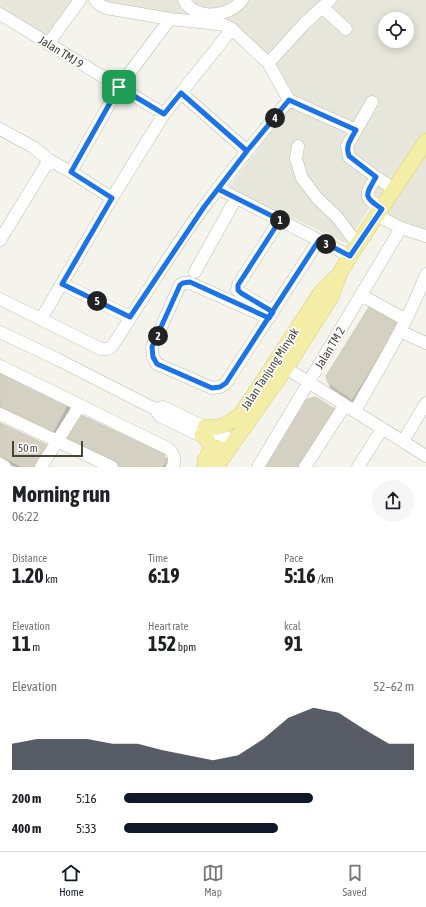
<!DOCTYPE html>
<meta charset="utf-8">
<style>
:root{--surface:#fff;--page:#f6f6f6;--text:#202124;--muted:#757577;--line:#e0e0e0;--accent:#111827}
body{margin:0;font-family:"Asap Condensed",sans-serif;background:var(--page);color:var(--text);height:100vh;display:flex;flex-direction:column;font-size:15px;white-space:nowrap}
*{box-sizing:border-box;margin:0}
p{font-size:13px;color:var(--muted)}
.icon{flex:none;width:22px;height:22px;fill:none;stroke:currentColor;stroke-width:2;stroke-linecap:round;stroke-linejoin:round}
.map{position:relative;height:467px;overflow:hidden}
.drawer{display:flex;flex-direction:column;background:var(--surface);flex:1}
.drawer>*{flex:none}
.tools{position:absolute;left:378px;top:12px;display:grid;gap:8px}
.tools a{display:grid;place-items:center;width:36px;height:36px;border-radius:50%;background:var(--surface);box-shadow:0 2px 10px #0003;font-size:20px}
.scale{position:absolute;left:12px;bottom:10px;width:71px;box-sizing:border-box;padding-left:4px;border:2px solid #48453a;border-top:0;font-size:11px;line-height:14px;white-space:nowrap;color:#48453a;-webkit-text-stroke:3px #fff;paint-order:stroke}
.pin{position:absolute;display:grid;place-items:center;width:34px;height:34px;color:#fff;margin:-17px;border-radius:8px;box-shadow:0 2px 6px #0006}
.km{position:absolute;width:20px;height:20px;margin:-10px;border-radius:50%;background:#222;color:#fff;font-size:11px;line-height:20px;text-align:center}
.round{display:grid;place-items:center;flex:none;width:42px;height:42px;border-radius:21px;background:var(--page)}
.headline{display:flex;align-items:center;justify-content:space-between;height:68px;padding:0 12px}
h1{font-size:22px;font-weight:700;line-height:30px}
.metrics{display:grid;grid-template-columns:repeat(3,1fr);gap:6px;height:68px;padding:4px 12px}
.metrics div{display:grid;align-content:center}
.metrics b{font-size:20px;font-weight:700}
.metrics small{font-size:11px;font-weight:400}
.metrics p{font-size:11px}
.chart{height:112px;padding:8px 12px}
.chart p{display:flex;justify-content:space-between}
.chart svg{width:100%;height:72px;margin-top:4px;fill:var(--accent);opacity:.7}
ul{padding:0 12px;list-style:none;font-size:13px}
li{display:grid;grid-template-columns:64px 48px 1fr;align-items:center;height:30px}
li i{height:10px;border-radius:5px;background:var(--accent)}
.dock{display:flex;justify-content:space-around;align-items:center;height:56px;border-top:1px solid var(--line);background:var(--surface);font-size:11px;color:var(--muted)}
.dock a{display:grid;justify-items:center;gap:2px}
.dock .selected{color:var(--accent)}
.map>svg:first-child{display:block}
</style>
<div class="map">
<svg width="426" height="467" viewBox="0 0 426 467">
<defs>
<filter id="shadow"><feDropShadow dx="2.5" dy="4.5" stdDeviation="0" flood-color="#0004"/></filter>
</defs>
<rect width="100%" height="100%" fill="#f4f3ec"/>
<!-- residential -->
<path fill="#e7e6db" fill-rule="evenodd" d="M0,0H78L48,41L0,11Z
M98,0H426V232L370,207L346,243L228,188L291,107L293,100L234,28L170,17ZM385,19H407V41H385Z"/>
<!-- building -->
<path fill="#d5d1c2" stroke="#cfcab6" filter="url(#shadow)" d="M369,307L399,323L352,399L328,383L326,376Z
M0,372L68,403L53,432L0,408Z
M316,397L336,410L300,467H263L304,400Z
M79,414L164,454L166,462L162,467H121L62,439Z
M0,423L47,445L34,467H23L0,456Z"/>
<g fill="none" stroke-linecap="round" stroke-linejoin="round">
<defs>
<path id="minor" d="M95,0L100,5L106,8L170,19L210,23L224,25L232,29L268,63L289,100L356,130
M184,0C187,6 192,10 198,12C212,18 234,12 242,0
M322,7L346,29
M0,14L164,114
M48,44L80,0
M273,58L304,24L330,0
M181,93L247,151
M372,102L347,146L349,157L376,177C365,196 363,196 382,209
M0,129L33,147L49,160L71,172L112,198
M298,146L296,159L302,178L317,198L337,217L358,245
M71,172L119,87L170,19
M376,177L394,189
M219,189L350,256
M378,216L401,228L426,236
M0,240L49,160
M195,272L236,198
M62,284L130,317
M361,295L406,320
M0,299L101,349H108L113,345C143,299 171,251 204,207C231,170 260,135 289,100
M273,312L241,293L237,290L238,285L280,220
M269,318L190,283H183L180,285L152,347L153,357L157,364L212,388L220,387L226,383L319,240
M41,319L112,198L164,114L232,29
M400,331L426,343
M0,332L57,359L155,409L160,416L210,440
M0,366L169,449C174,454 176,461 172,467
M286,368L426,456
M155,409L163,407L234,441
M355,411C380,367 408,322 426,274
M0,414L112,467
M403,441L426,403
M0,464L5,467
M41,467L80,405
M258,467L401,228
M305,467L345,405
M358,467L382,429"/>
<path id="major" d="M244,410L320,294L335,278
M205,427C222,429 227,424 240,415
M202,435C212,442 212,451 205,460
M204,467L218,448
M216,467L286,368L331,297L340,273L350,256L426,141"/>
</defs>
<!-- minor casing -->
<use href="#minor" stroke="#bfbdaf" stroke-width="13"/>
<!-- major casing -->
<use href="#major" stroke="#d8ce76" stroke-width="16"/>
<!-- minor -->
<use href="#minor" stroke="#fff" stroke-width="12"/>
<!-- major -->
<use href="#major" stroke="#f4eda5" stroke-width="15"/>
</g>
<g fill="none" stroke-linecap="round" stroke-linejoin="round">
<defs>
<path id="route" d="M119,87L164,114L181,93L247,151L218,189L280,220L238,285V290L241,293L273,312L269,318L190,282L183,283L180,285L152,347L153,357L157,364L212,388L220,387L226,383L319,240L350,256L382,209C363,196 365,196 376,177L349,156C345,146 351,139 356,130L289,100L247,151L204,207L130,317L62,284L112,198L71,172L119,87"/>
</defs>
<!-- route casing -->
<use href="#route" stroke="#fff" stroke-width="8"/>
<!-- route -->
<use href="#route" stroke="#1a73e8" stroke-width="5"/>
</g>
<g text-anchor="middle" stroke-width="3.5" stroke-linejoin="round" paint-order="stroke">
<!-- street labels -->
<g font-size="12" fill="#48453a" stroke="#fff">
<text transform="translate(61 52) rotate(32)" y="4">Jalan TMJ 9</text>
<text transform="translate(330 348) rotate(-59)" y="4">Jalan TM 2</text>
<text transform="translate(270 369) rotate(-57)" y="4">Jalan Tanjung Minyak</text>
</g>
</g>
</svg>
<div class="tools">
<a><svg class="icon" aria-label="locate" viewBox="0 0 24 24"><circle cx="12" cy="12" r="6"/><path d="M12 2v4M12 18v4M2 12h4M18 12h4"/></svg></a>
</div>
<div class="scale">50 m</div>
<div class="pin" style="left:119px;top:87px;background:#1e9e55"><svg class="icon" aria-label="arrive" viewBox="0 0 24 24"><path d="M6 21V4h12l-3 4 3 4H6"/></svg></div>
<b class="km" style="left:280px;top:220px">1</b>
<b class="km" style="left:158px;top:336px">2</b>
<b class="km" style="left:326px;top:244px">3</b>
<b class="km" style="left:275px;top:118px">4</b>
<b class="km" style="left:97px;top:301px">5</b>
</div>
<section class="drawer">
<div class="headline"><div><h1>Morning run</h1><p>06:22</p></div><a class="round"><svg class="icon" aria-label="share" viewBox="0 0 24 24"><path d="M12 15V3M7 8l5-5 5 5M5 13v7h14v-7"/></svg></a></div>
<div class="metrics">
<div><p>Distance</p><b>1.20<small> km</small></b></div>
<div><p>Time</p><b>6:19</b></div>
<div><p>Pace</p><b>5:16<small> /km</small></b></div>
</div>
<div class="metrics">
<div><p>Elevation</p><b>11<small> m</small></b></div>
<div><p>Heart rate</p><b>152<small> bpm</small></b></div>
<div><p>kcal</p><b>91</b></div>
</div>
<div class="chart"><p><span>Elevation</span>52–62 m</p>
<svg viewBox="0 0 160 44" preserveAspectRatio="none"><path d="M0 44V28L10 25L20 25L30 25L40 28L50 28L60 32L70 35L80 38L90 35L100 25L110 12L120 6L130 9L140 19L150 28L160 28V44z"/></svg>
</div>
<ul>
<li><b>200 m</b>5:16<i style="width:65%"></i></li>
<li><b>400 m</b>5:33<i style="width:53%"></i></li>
</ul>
</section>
<nav class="dock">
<a class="selected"><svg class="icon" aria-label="home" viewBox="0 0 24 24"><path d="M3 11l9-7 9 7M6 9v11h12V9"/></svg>Home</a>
<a><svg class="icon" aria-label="map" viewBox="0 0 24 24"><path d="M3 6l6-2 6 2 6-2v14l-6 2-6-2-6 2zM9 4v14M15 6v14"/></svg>Map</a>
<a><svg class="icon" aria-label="saved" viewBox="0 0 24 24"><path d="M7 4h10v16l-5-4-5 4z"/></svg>Saved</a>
</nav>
